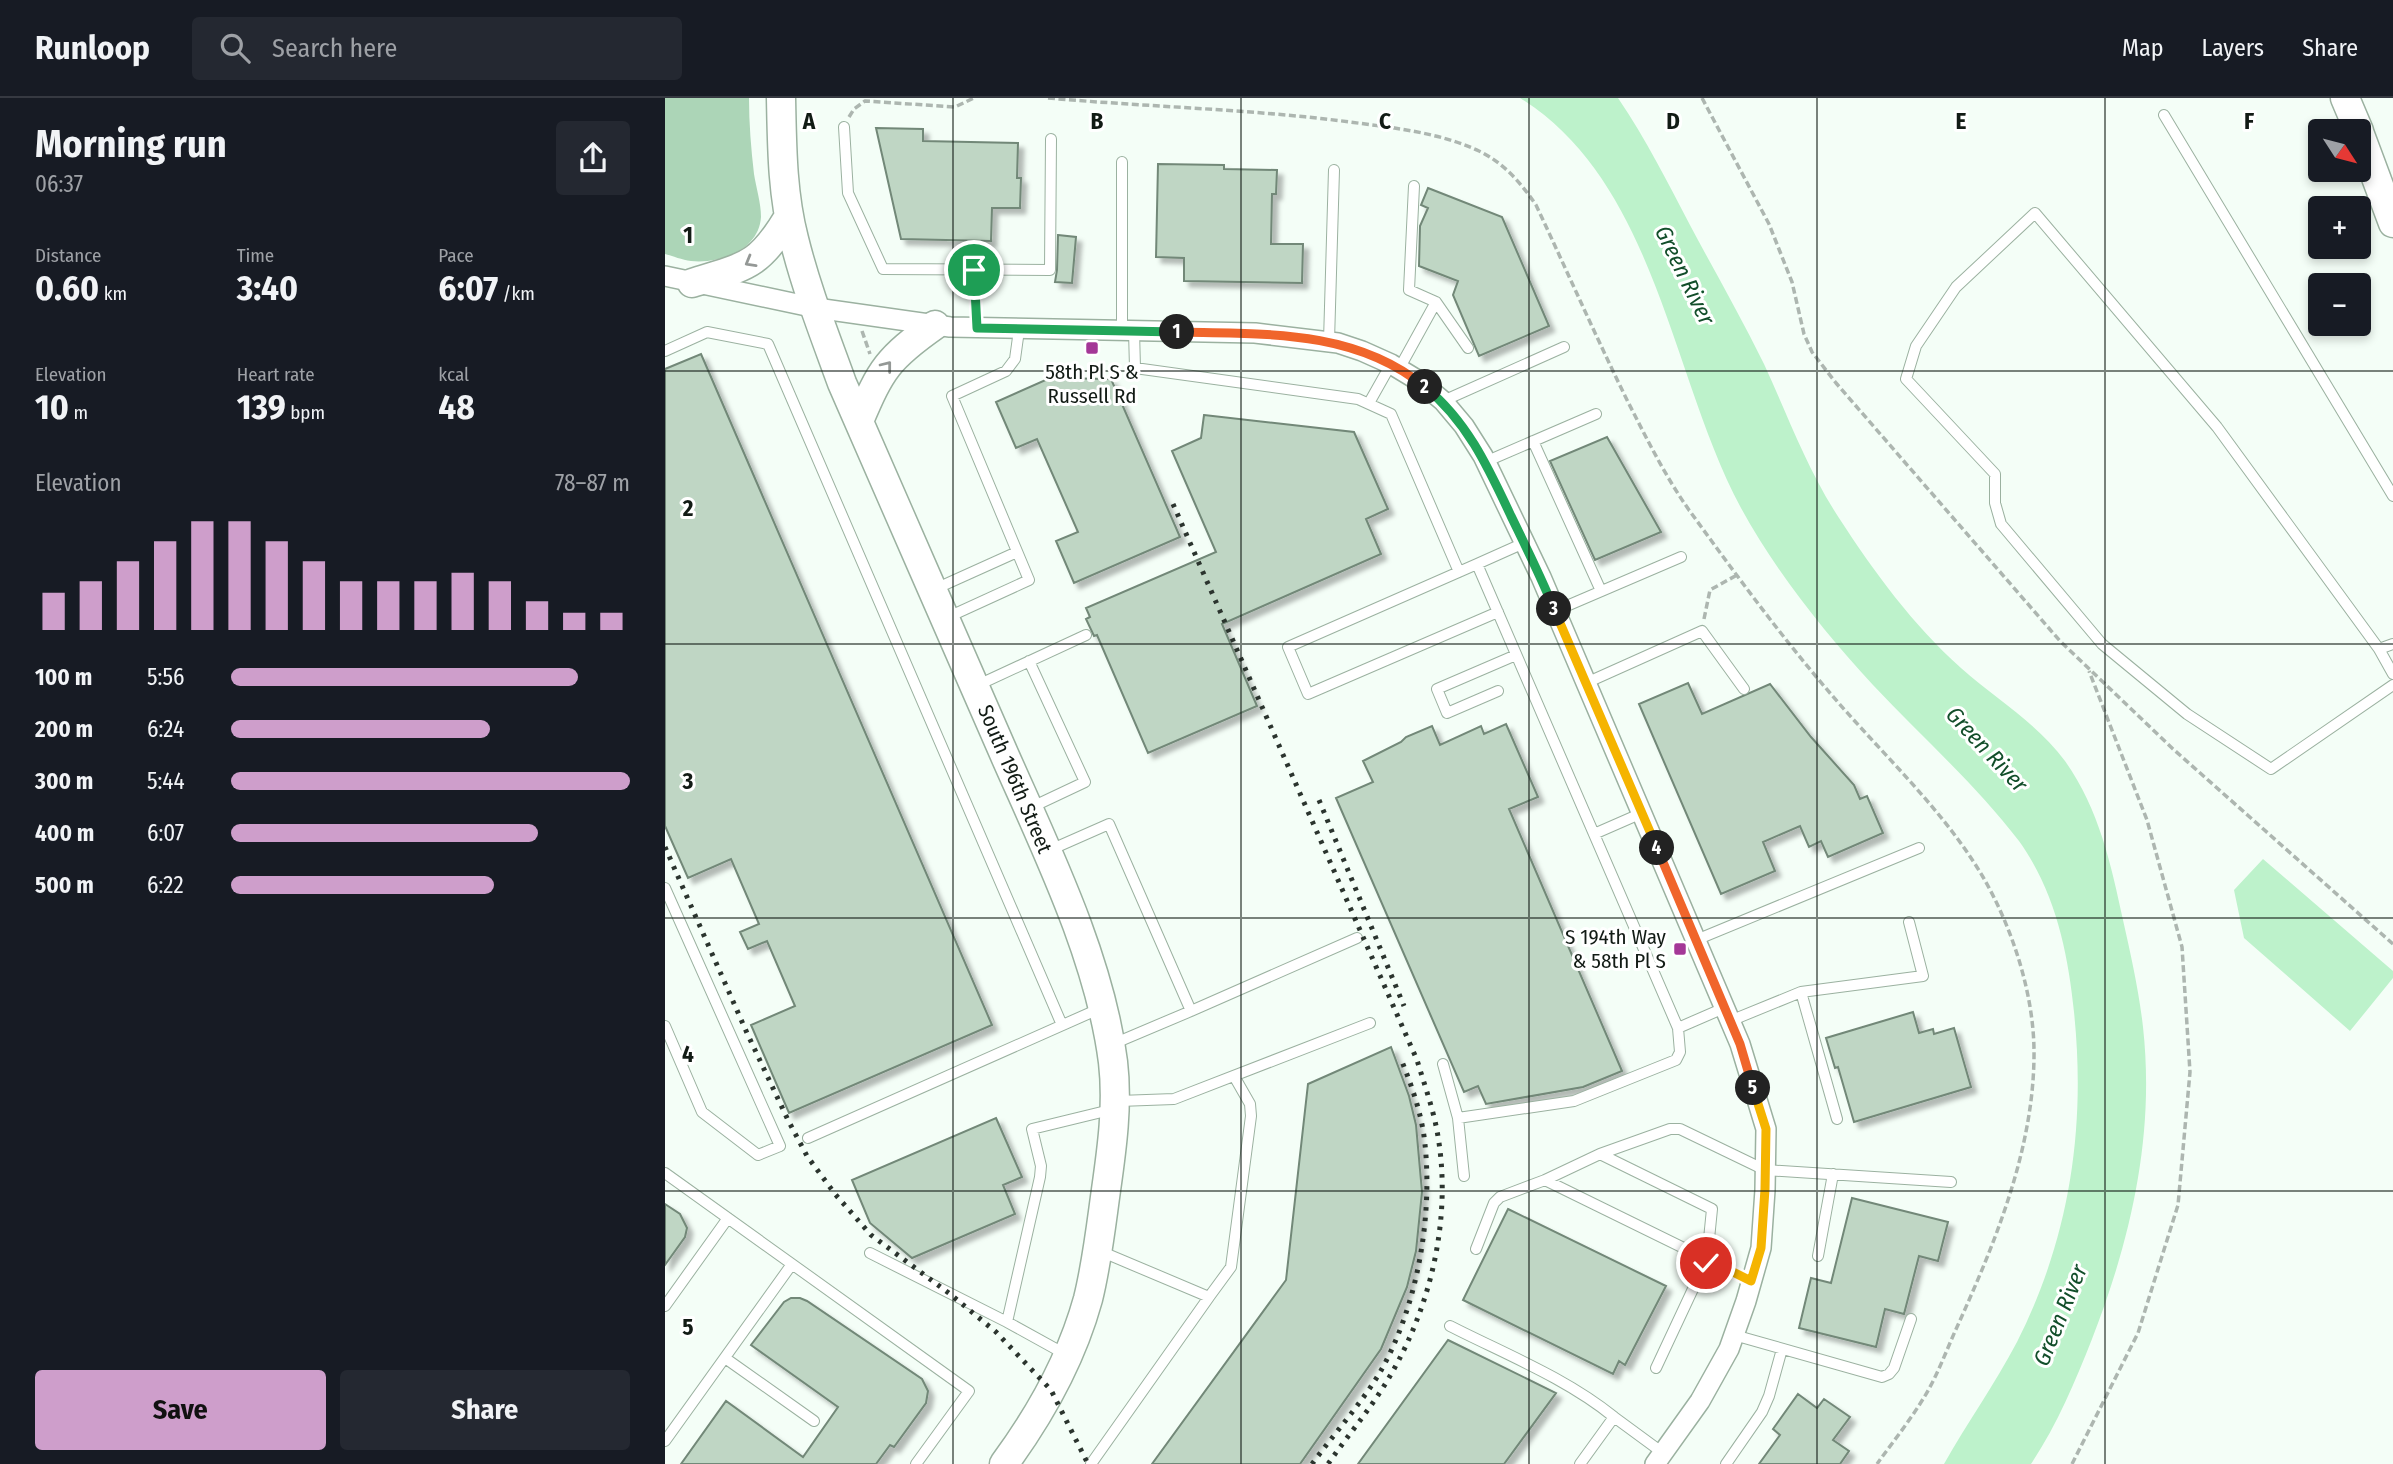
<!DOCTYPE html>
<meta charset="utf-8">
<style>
:root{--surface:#171b24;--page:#242831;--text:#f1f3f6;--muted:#9ea1a6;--line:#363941;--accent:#ce9ecb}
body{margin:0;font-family:"Fira Sans Condensed",sans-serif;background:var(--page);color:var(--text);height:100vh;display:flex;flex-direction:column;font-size:26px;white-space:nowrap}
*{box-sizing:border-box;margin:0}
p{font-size:23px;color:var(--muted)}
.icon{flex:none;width:38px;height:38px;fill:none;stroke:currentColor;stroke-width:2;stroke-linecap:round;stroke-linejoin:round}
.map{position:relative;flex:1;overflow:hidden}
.sheet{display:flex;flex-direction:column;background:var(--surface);width:665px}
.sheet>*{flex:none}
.needle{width:46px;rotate:126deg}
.fabs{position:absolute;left:1643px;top:21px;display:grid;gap:14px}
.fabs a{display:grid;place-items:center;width:63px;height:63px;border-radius:7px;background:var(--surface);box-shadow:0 4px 10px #0003;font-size:35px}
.pin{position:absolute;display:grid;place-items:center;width:60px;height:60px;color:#fff;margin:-30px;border:4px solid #fff;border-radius:50%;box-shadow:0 2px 7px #0007}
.km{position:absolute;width:35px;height:35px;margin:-18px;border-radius:50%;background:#222;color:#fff;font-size:19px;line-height:35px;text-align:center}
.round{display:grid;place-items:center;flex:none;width:74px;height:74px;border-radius:7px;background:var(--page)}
.overview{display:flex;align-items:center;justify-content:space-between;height:119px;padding:0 35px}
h1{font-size:38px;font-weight:700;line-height:52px}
.metrics{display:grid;grid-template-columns:repeat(3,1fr);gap:10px;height:119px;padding:7px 35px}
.metrics div{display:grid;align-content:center}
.metrics b{font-size:35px;font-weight:700}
.metrics small{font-size:19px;font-weight:400}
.metrics p{font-size:19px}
.chart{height:196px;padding:14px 35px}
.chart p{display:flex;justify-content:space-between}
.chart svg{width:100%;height:126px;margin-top:7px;stroke:var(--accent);stroke-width:6}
.primary-button{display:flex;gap:14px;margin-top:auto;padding:14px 35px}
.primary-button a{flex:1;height:80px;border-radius:7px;background:var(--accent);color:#111;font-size:28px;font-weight:700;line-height:80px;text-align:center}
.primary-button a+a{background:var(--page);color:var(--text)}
ul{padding:0 35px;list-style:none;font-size:23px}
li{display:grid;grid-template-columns:112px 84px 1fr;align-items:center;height:52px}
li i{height:18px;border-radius:9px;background:var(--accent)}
header{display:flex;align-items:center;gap:42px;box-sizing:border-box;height:98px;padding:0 35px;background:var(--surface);border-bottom:2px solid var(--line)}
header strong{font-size:33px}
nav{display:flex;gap:38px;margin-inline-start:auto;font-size:24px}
.search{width:490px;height:63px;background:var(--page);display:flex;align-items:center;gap:18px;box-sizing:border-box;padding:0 24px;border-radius:7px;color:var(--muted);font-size:26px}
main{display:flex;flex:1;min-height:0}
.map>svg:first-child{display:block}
</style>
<header>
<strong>Runloop</strong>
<div class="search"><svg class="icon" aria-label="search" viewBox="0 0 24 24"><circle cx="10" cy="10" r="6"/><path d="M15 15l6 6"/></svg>Search here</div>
<nav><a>Map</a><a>Layers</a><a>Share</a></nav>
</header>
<main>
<section class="sheet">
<div class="overview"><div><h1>Morning run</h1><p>06:37</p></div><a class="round"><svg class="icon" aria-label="share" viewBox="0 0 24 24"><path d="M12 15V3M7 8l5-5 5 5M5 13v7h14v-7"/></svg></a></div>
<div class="metrics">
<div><p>Distance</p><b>0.60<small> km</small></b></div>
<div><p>Time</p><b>3:40</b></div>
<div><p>Pace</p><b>6:07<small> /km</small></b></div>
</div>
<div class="metrics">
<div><p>Elevation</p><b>10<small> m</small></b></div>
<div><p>Heart rate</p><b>139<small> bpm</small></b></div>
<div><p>kcal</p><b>48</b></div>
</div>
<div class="chart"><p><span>Elevation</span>78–87 m</p>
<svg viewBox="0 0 160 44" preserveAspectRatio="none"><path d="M5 44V31M15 44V27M25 44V20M35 44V13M45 44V6M55 44V6M65 44V13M75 44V20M85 44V27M95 44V27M105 44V27M115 44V24M125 44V27M135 44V34M145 44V38M155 44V38"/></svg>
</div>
<ul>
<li><b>100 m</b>5:56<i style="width:87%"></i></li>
<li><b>200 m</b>6:24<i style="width:65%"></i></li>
<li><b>300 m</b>5:44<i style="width:100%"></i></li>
<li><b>400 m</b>6:07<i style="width:77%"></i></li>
<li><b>500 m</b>6:22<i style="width:66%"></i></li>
</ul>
<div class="primary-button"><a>Save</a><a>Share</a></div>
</section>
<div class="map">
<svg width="1728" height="1366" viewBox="0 0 1728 1366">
<defs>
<filter id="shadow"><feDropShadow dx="5.5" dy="5.5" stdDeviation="2" flood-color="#0004"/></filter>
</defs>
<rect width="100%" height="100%" fill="#f4fef7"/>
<!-- green -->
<path fill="#acd5b7" d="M0,0H84C84,25 86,51 89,76C91,89 96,105 96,119C94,152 55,166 26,163C17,162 8,158 0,156Z"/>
<!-- water -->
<path fill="#bdf2cb" d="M855,0H953C981,41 1003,85 1026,129C1050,174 1076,219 1099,266C1123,318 1142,371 1174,420C1209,474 1248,527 1296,570C1331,601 1372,625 1400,663C1434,711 1446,766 1458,822C1466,858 1474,893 1478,929C1490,1037 1466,1141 1427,1241C1410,1284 1392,1327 1366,1366H1279C1302,1325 1330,1286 1352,1244C1405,1139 1421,1030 1409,914C1403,854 1390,793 1354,743C1311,687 1257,639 1208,587C1159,534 1111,474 1076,410C1006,280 991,84 855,0Z
M1598,761L1728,873V880L1685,933L1579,840L1569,792Z"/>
<!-- building -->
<path fill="#bfd6c4" stroke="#728878" stroke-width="2" filter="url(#shadow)" d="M211,30L258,31V43L353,45L352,80H356L355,110H327L326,143L236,141Z
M493,66L559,67V71L612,72L611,96H607L606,146H638L637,185L519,183V160L491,159Z
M763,90L837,119L884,228L814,258L788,197L793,183L754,168L755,128L763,110L756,107Z
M393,137L411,139L407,185L390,184L392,172Z
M36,256L327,927L124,1015L86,927L130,908L102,843L83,851L75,834L94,826L66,761L23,780L0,728V271Z
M385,280L446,281L515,439L409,485L391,443L413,434L372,341L351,350L331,304Z
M539,317L689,334L723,411L701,421L716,456L557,526L592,608L483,655L432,537L429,538L421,521L425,519L421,510L551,454L507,353L536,340Z
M942,339L996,434L930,462L885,363Z
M1023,585L1037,616L1105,586L1146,639L1189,687L1195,701L1202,698L1218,735L1163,759L1156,743L1144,749L1135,728L1098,744L1110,773L1056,796L974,606Z
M841,626L873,699L844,711L957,973L918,989L821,1006L813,988L799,994L671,700L708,684L698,663L736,644L741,639L767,628L775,647L816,628L819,636Z
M1248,914L1254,935L1268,931L1269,936L1289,930L1306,989L1189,1024L1173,969L1170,970L1161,940Z
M726,949L744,998L751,1027L757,1094L751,1153L742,1189L716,1251L635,1366H487L621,1182L643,986Z
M331,1020L357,1079L338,1087L350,1116L247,1160L205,1125L187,1082Z
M1187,1100L1283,1124L1273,1163L1254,1158L1239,1216L1220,1211L1211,1249L1134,1230L1146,1180L1166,1185Z
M0,1106L15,1116L22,1130L20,1139L0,1167Z
M843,1111L1001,1188L960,1267L954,1263L948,1276L798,1202Z
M126,1200H135L142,1203L257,1281L263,1293L261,1305L229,1349L225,1347L211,1366H16L61,1303L138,1359L173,1309L86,1247L119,1204Z
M783,1242L891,1295L839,1366H693Z
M1133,1296L1152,1310L1159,1301L1185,1319L1168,1342L1184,1353L1175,1366H1094L1115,1337L1108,1331Z"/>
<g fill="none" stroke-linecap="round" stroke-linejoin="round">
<defs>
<path id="service" d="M1499,17L1728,398
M179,29L183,95L218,171L385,172L386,41
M457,64V233
M749,88L744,192L771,204L803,250
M309,172L312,230
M469,233L470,270L693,301L726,316L794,474
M664,243L669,72
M0,253L42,234L103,246L397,927
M734,271L771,204
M778,303L899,249
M704,305L726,266
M868,343L936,493
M820,364L931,316
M859,445L812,466L1013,930L1059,910
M812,466L623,549L643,596L833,514
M270,491L352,454
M890,513L1016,459
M281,520L364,482L287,298L341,273L350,261L354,232
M1714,551L1728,546
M364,563L420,684L367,709
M1728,576L1714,551L1552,329L1370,115L1291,189L1251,248L1241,281L1330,376V405L1336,426L1437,546L1522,616L1606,671L1728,587
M921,585L1037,533L1079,591
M313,587L421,537
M833,593L782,615L772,591L851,557
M929,736L977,715
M385,752L444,726L526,913L448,946
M0,790L115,1048L93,1057L37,1014L0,928
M1031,842L1254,750
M1136,894L1172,1021
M526,913L692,840
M1065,923L1136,894L1258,878L1244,824
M778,966L793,1020L799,1078
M454,1003L509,1001L705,925
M793,1020L909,1003L1011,962L1015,954L1013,930
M143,1040L436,910
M935,1056L1047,1111L1042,1161L991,1270
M0,1075L304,1293L251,1366
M880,1082L935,1056L1005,1031H1015L1100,1072L1286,1084
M811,1151L829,1105L835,1099L880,1082L1086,1183
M435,1153L544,1199L566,1169L586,1018L585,1006L569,978
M205,1155L342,1224
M1153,1158L1168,1076
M0,1208L63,1120
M785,1228C840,1256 901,1280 949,1319
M1069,1237L1217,1279L1224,1276L1229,1270L1246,1221
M400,1256L342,1224L375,1079L376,1068L367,1031L445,1012
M60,1260L149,1323
M0,1343L127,1166
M426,1366L544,1199
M915,1366L949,1319L998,1355
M1061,1366L1097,1314L1104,1298L1117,1251"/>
<path id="minor" d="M0,178L151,210L285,229L590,235L673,245L697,253L726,266L754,283L778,303L799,328L818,358L876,479L1075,946L1101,1031L1100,1092L1096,1150L1081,1203L1064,1251L1035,1303L990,1366"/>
<path id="secondary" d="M116,0C117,47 117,95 129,141C141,190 160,238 177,285C231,409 286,534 340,658C382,753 435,861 448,964C453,1006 447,1050 441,1092C436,1128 432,1165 423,1201C407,1259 375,1317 339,1366
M1680,0L1694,33
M1694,34L1728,125
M27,185C81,168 94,169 124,118
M194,323C216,271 223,260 270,227"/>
</defs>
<!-- service casing -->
<use href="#service" stroke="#9bb1a0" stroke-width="12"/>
<!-- minor casing -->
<use href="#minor" stroke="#9bb1a0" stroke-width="22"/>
<!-- secondary casing -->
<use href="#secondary" stroke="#9bb1a0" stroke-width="31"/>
<!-- path -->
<path stroke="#adb6b0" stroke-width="3.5" stroke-dasharray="7 3.5" stroke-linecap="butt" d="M383,0C484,9 585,11 685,24C729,30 773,34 814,53C839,65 856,85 871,107C902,173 931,239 963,304C982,341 1000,378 1024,412C1069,474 1115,537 1165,595C1216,655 1278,711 1318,779C1348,831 1370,899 1369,959C1368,1053 1330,1145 1292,1229C1281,1253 1272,1279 1258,1301C1244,1324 1227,1345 1212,1366
M1037,0L1104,126L1127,184L1139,236L1147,254L1171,285L1395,543L1508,651L1728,846
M184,19L189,11L200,3L290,9L309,0
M197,233L205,256
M1039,521L1045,492L1072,477
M1407,1366L1473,1235L1513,1107L1525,974L1517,849L1482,722L1424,573"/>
<!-- service -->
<use href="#service" stroke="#fff" stroke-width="10"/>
<!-- minor -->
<use href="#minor" stroke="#fff" stroke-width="19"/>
<!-- secondary -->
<use href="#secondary" stroke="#fff" stroke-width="28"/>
<!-- rail -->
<path stroke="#2b342e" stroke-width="5" stroke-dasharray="3.5 7" stroke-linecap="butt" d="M508,406L752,962C758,982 765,1002 770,1023C790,1113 767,1211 719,1288C702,1315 681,1340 663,1366
M654,702L739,908
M0,749L82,935L123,1022L142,1058L170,1096L206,1137L285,1196L331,1234L386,1292L423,1366
M647,1366C669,1336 695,1307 714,1276C753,1209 769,1114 759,1038C755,1011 746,986 736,961"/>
</g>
<!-- one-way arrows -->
<defs><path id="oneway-chevron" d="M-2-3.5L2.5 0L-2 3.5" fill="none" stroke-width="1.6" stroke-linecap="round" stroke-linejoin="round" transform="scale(1.75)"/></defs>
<g stroke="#949896">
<use href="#oneway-chevron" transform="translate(85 164) rotate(150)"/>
<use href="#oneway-chevron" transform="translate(222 268) rotate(-52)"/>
</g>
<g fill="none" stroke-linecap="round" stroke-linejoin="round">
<defs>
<path id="split-1" d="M309,172L312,230L512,234"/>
<path id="split-2" d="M512,234C598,236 690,231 760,289"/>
<path id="split-3" d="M760,289C802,323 823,369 846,418C861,449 876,479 889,511"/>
<path id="split-4" d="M889,511L992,750"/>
<path id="split-5" d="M992,750L1075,946L1088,990"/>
<path id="split-6" d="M1041,1165L1042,1161L1086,1183L1096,1150L1100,1091L1101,1031L1088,990"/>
</defs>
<!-- split-1 casing -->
<use href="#split-1" stroke="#fff" stroke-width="14"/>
<!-- split-2 casing -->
<use href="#split-2" stroke="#fff" stroke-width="14"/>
<!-- split-3 casing -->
<use href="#split-3" stroke="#fff" stroke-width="14"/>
<!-- split-4 casing -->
<use href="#split-4" stroke="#fff" stroke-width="14"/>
<!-- split-5 casing -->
<use href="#split-5" stroke="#fff" stroke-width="14"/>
<!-- split-6 casing -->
<use href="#split-6" stroke="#fff" stroke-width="14"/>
<!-- split-1 -->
<use href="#split-1" stroke="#22a559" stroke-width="9"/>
<!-- split-2 -->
<use href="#split-2" stroke="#f0652b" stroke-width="9"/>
<!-- split-3 -->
<use href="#split-3" stroke="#22a559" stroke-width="9"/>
<!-- split-4 -->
<use href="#split-4" stroke="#f5b400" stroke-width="9"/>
<!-- split-5 -->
<use href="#split-5" stroke="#f0652b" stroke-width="9"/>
<!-- split-6 -->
<use href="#split-6" stroke="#f5b400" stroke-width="9"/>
</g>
<!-- grid -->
<path fill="none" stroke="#121b15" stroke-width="2" stroke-opacity="0.55" d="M288,0V1366M576,0V1366M864,0V1366M1152,0V1366M1440,0V1366M0,273H1728M0,546H1728M0,820H1728M0,1093H1728"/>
<!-- markers -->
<g fill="#a43797" stroke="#fff" stroke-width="2.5">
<rect x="420" y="243" width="14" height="14" rx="3.5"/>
<rect x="1008" y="844" width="14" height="14" rx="3.5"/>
</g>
<g text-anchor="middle" stroke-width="6" stroke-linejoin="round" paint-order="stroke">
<!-- poi labels -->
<g font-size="21" fill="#121b15" stroke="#fff">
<text x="427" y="281">58th Pl S &amp;<tspan x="427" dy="24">Russell Rd</tspan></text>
<text x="1001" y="846" text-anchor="end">S 194th Way<tspan x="1001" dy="24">&amp; 58th Pl S</tspan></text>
</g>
<!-- street labels -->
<g font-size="21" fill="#121b15" stroke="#fff">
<text transform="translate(350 681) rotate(67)" y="7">South 196th Street</text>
</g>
<!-- water labels -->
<g font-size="23" font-style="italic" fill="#124e2a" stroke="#fff">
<text transform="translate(1020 177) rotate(64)" y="8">Green River</text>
<text transform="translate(1322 651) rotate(47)" y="8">Green River</text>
<text transform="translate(1395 1217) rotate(-68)" y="8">Green River</text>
</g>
</g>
<g font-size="23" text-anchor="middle" font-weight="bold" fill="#121b15" stroke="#fff" stroke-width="6" stroke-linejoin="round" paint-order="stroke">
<text x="144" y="31">A</text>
<text x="432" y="31">B</text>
<text x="720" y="31">C</text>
<text x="1008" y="31">D</text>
<text x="1296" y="31">E</text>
<text x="1584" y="31">F</text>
<text x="23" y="145">1</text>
<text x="23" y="418">2</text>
<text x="23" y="691">3</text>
<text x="23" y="964">4</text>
<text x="23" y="1237">5</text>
</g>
</svg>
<div class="fabs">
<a><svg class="needle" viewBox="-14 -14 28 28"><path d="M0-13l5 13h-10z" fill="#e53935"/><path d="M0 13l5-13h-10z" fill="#9ea1a6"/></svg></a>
<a>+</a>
<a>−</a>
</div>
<div class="pin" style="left:309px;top:172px;background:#1e9e55"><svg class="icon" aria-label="arrive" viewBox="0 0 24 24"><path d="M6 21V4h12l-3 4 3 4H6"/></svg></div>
<div class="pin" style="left:1041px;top:1165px;background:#d93025"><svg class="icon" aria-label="check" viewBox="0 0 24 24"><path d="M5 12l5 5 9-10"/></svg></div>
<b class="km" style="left:512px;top:234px">1</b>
<b class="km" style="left:760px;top:289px">2</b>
<b class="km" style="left:889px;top:511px">3</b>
<b class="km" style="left:992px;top:750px">4</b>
<b class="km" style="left:1088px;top:990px">5</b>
</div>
</main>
